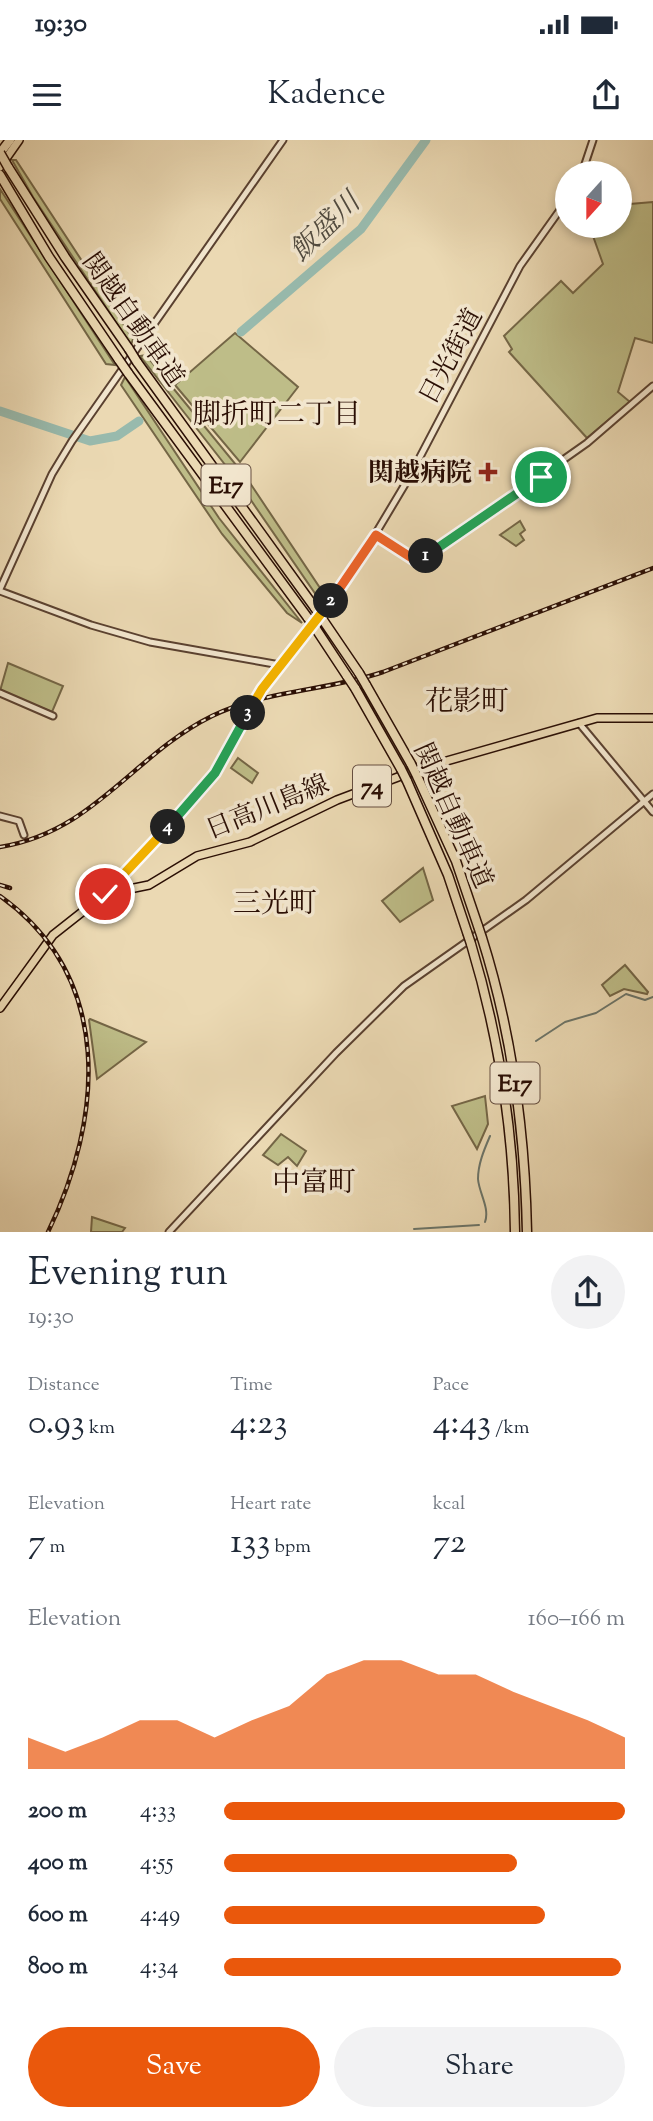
<!DOCTYPE html>
<meta charset="utf-8">
<style>
:root{--surface:#fff;--page:#f2f2f3;--text:#1f2937;--muted:#747a83;--accent:#ea580c}
body{margin:0;font-family:"Sorts Mill Goudy","Noto Serif JP",serif;background:var(--page);color:var(--text);height:100vh;display:flex;flex-direction:column;font-size:26px;white-space:nowrap}
*{box-sizing:border-box;margin:0}
p{font-size:23px;color:var(--muted)}
.icon{flex:none;width:38px;height:38px;fill:none;stroke:currentColor;stroke-width:2;stroke-linecap:round;stroke-linejoin:round}
.map{position:relative;height:1092px;overflow:hidden}
.details{display:flex;flex-direction:column;background:var(--surface);flex:1}
.details>*{flex:none}
.needle{width:46px;rotate:201deg}
.controls{position:absolute;left:555px;top:21px;display:grid;gap:14px}
.controls a{display:grid;place-items:center;width:77px;height:77px;border-radius:50%;background:var(--surface);box-shadow:0 4px 10px #0003;font-size:35px}
.pin{position:absolute;display:grid;place-items:center;width:60px;height:60px;color:#fff;margin:-30px;border:4px solid #fff;border-radius:50%;box-shadow:0 2px 7px #0007}
.km{position:absolute;width:35px;height:35px;margin:-18px;border-radius:50%;background:#222;color:#fff;font-size:19px;line-height:35px;text-align:center}
.round{display:grid;place-items:center;flex:none;width:74px;height:74px;border-radius:37px;background:var(--page)}
.headline{display:flex;align-items:center;justify-content:space-between;height:119px;padding:0 28px}
h1{font-size:38px;font-weight:600;line-height:52px}
.metrics{display:grid;grid-template-columns:repeat(3,1fr);gap:10px;height:119px;padding:7px 28px}
.metrics div{display:grid;align-content:center}
.metrics b{font-size:35px;font-weight:600}
.metrics small{font-size:19px;font-weight:400}
.metrics p{font-size:19px}
.chart{height:196px;padding:14px 28px}
.chart p{display:flex;justify-content:space-between}
.chart svg{width:100%;height:126px;margin-top:7px;fill:var(--accent);opacity:.7}
.cta{display:flex;gap:14px;margin-top:auto;padding:14px 28px}
.cta a{flex:1;height:80px;border-radius:42px;background:var(--accent);color:#fff;font-size:28px;font-weight:600;line-height:80px;text-align:center}
.cta a+a{background:var(--page);color:var(--text)}
ul{padding:0 28px;list-style:none;font-size:23px}
li{display:grid;grid-template-columns:112px 84px 1fr;align-items:center;height:52px}
li i{height:18px;border-radius:9px;background:var(--accent)}
.status{display:flex;justify-content:space-between;align-items:center;height:49px;padding:0 35px;background:var(--surface);direction:ltr}
.status svg{height:19px;fill:currentColor}
header{display:flex;justify-content:space-between;align-items:center;height:91px;padding:0 28px;background:var(--surface);font-size:32px;font-weight:600}
.map>svg:first-child{display:block}
</style>
<div class="status"><b>19:30</b><svg viewBox="0 0 49 12"><path d="M0 12V9h3v3zM5 12V6h3v6zM10 12V3h3v9zM15 12V0h3v12zM26 1h20v11H26zM47 4h2v5h-2z"/></svg></div>
<header><svg class="icon" aria-label="menu" viewBox="0 0 24 24"><path d="M4 6h16M4 12h16M4 18h16"/></svg>Kadence<svg class="icon" aria-label="share" viewBox="0 0 24 24"><path d="M12 15V3M7 8l5-5 5 5M5 13v7h14v-7"/></svg></header>
<div class="map">
<svg width="653" height="1092" viewBox="0 0 653 1092">
<rect width="100%" height="100%" fill="#ebd9b3"/>
<filter id="stains"><feTurbulence type="fractalNoise" baseFrequency=".00286" numOctaves="4"/><feColorMatrix values="0 0 0 0 .2 0 0 0 0 .09 0 0 0 0 .02 0 0 0 .5 -.17"/></filter>
<radialGradient id="worn" r=".72"><stop offset=".6" stop-color="#630" stop-opacity="0"/><stop offset="1" stop-color="#630" stop-opacity=".3"/></radialGradient>
<!-- green -->
<path fill="#bebd88" stroke="#746646" stroke-width="2" d="M12,20H16L133,199L131,205L33,57Z
M0,49L115,225L106,224L0,59Z
M653,62V203L635,198L618,252L630,262L587,298L509,212L512,209L504,196L561,141L573,153L603,124L593,96L608,86H620V76L624,77L630,64Z
M235,193L298,247L240,322L175,245Z
M146,215L246,337L324,454L321,462L237,340L140,216Z
M125,237L219,378L302,483L287,473L222,394L121,245Z
M520,381L525,390L520,394L524,400L516,406L500,395Z
M8,523L63,546L52,572L0,551Z
M238,618L258,633L252,643L231,628Z
M423,728L433,760L400,782L382,761Z
M625,825L648,852L647,854L624,849L610,856L602,845Z
M90,879L146,902L97,939L89,880Z
M485,956L488,984L477,1009L452,966Z
M281,994L306,1011L297,1026L288,1017L278,1025L263,1015Z
M92,1077L125,1088L122,1092H91Z"/>
<g fill="none" stroke-linecap="round" stroke-linejoin="round">
<!-- stream -->
<path stroke="#6c7569" stroke-width="2" d="M536,901L565,882L596,873L626,854L645,860L653,857
M485,1082C490,1068 479,1053 478,1039C478,1024 484,1010 490,996
M414,1089L479,1085"/>
<!-- river -->
<path stroke="#98baad" stroke-width="9" d="M241,192L361,89L426,0
M0,271L90,301L117,296L139,281"/>
<defs>
<path id="tertiary" d="M582,33L593,0
M376,395L418,422L587,303L653,246
M0,449L52,334L72,301L283,0
M0,451L91,485L150,502L280,525
M0,553L53,576
M579,583L653,672
M0,676L19,681L24,695
M106,754L215,633L259,553L364,413L410,336L520,126L567,60
M169,1092L336,913L404,846L526,760L653,654"/>
<path id="primary" d="M0,868L53,795L105,754L149,745L197,716L250,702L337,660L422,628L597,578H653"/>
<path id="trunk" d="M0,27L19,0"/>
<path id="motorway" d="M0,13L10,0
M8,27L65,117L129,209
M0,35L49,117L119,220
M137,222L315,468
M128,233L308,478
M323,480L359,533
M316,489L347,536
M366,545L411,624
M355,548L401,629
M417,636L456,721L478,786
M407,641L448,735L467,792
M482,798C512,893 525,993 527,1092
M471,804C499,897 514,995 515,1092"/>
</defs>
<!-- tertiary casing -->
<use href="#tertiary" stroke="#5a4130" stroke-width="9"/>
<!-- primary casing -->
<use href="#primary" stroke="#2a0e04" stroke-width="10"/>
<!-- trunk casing -->
<use href="#trunk" stroke="#2a0e04" stroke-width="10"/>
<!-- motorway casing -->
<use href="#motorway" stroke="#2a0e04" stroke-width="11"/>
<!-- tertiary -->
<use href="#tertiary" stroke="#f2e6ce" stroke-width="5"/>
<!-- primary -->
<use href="#primary" stroke="#ebd9b3" stroke-width="7"/>
<!-- trunk -->
<use href="#trunk" stroke="#ebd9b3" stroke-width="7"/>
<!-- motorway -->
<use href="#motorway" stroke="#ebd9b3" stroke-width="8"/>
<defs>
<path id="rail" d="M0,707C94,692 133,615 212,576C265,550 327,551 383,532L653,428
M0,745L10,748
M0,756C115,838 103,978 48,1092"/>
</defs>
<!-- rail casing -->
<use href="#rail" stroke="#2a0e04" stroke-width="4.5"/>
<!-- rail -->
<use href="#rail" stroke="#f2e6ce" stroke-width="2" stroke-dasharray="5" stroke-linecap="butt"/>
<defs>
<path id="motorway-bridge" d="M0,13L8,27
M129,209L137,222
M119,220L128,233
M315,468L323,480
M308,478L316,489
M359,533L366,545
M347,536L355,548
M411,624L417,636
M401,629L407,641
M478,786L482,798
M467,792L471,804"/>
</defs>
<!-- motorway-bridge casing -->
<use href="#motorway-bridge" stroke="#2a0e04" stroke-width="11" stroke-linecap="butt"/>
<!-- motorway-bridge -->
<use href="#motorway-bridge" stroke="#ebd9b3" stroke-width="8"/>
</g>
<g fill="none" stroke-linecap="round" stroke-linejoin="round">
<defs>
<path id="split-1" d="M426,416L541,337"/>
<path id="split-2" d="M331,461L376,395L418,422L426,416"/>
<path id="split-3" d="M248,573L262,549L331,461"/>
<path id="split-4" d="M168,687L215,633L248,573"/>
<path id="split-5" d="M105,754L168,687"/>
</defs>
<!-- split-1 casing -->
<use href="#split-1" stroke="#fff" stroke-width="14"/>
<!-- split-2 casing -->
<use href="#split-2" stroke="#fff" stroke-width="14"/>
<!-- split-3 casing -->
<use href="#split-3" stroke="#fff" stroke-width="14"/>
<!-- split-4 casing -->
<use href="#split-4" stroke="#fff" stroke-width="14"/>
<!-- split-5 casing -->
<use href="#split-5" stroke="#fff" stroke-width="14"/>
<!-- split-1 -->
<use href="#split-1" stroke="#22a559" stroke-width="9"/>
<!-- split-2 -->
<use href="#split-2" stroke="#f0652b" stroke-width="9"/>
<!-- split-3 -->
<use href="#split-3" stroke="#f5b400" stroke-width="9"/>
<!-- split-4 -->
<use href="#split-4" stroke="#22a559" stroke-width="9"/>
<!-- split-5 -->
<use href="#split-5" stroke="#f5b400" stroke-width="9"/>
</g>
<!-- markers -->
<path fill="#8f2418" stroke="#f2e6ce" stroke-width="2.5" d="M484.5 321.5h7v7h7v7h-7v7h-7v-7h-7v-7h7z"/>
<g text-anchor="middle" stroke-width="7" stroke-linejoin="round" paint-order="stroke">
<!-- shield labels -->
<g fill="#f2e6ce" stroke="#664f41" stroke-width="2">
<rect x="201.5" y="324.5" width="49" height="41" rx="5"/>
<rect x="353" y="625.5" width="38" height="41" rx="5"/>
<rect x="490.5" y="922.5" width="49" height="41" rx="5"/>
</g>
<g font-size="24" font-weight="bold" fill="#2a0e04">
<text x="226" y="353">E17</text>
<text x="372" y="654">74</text>
<text x="515" y="951">E17</text>
</g>
<!-- street labels -->
<g font-size="26" fill="#2a0e04" stroke="#f2e6ce">
<text transform="translate(134 179) rotate(55)" y="9">関越自動車道</text>
<text transform="translate(450 216) rotate(-62)" y="9">日光街道</text>
<text transform="translate(267 666) rotate(-22)" y="9">日高川島線</text>
<text transform="translate(454 675) rotate(66)" y="9">関越自動車道</text>
</g>
<!-- poi labels -->
<g font-size="26" font-weight="bold" fill="#2a0e04" stroke="#f2e6ce" text-anchor="end">
<text x="472" y="341">関越病院</text>
</g>
<!-- water labels -->
<g font-size="28" font-style="italic" fill="#504a3f" stroke="#f2e6ce">
<text transform="translate(324 86) rotate(-44)" y="10">飯盛川</text>
</g>
<!-- neighbourhood labels -->
<g font-size="28" fill="#2a0e04" stroke="#f2e6ce">
<text x="277" y="283">脚折町二丁目</text>
<text x="467" y="570">花影町</text>
<text x="275" y="772">三光町</text>
<text x="314" y="1051">中富町</text>
</g>
</g>
<rect width="100%" height="100%" filter="url(#stains)"/>
<rect width="100%" height="100%" fill="url(#worn)"/>
</svg>
<div class="controls">
<a><svg class="needle" viewBox="-14 -14 28 28"><path d="M0-13l5 13h-10z" fill="#e53935"/><path d="M0 13l5-13h-10z" fill="#747a83"/></svg></a>
</div>
<div class="pin" style="left:541px;top:337px;background:#1e9e55"><svg class="icon" aria-label="arrive" viewBox="0 0 24 24"><path d="M6 21V4h12l-3 4 3 4H6"/></svg></div>
<div class="pin" style="left:105px;top:754px;background:#d93025"><svg class="icon" aria-label="check" viewBox="0 0 24 24"><path d="M5 12l5 5 9-10"/></svg></div>
<b class="km" style="left:426px;top:416px">1</b>
<b class="km" style="left:331px;top:461px">2</b>
<b class="km" style="left:248px;top:573px">3</b>
<b class="km" style="left:168px;top:687px">4</b>
</div>
<section class="details">
<div class="headline"><div><h1>Evening run</h1><p>19:30</p></div><a class="round"><svg class="icon" aria-label="share" viewBox="0 0 24 24"><path d="M12 15V3M7 8l5-5 5 5M5 13v7h14v-7"/></svg></a></div>
<div class="metrics">
<div><p>Distance</p><b>0.93<small> km</small></b></div>
<div><p>Time</p><b>4:23</b></div>
<div><p>Pace</p><b>4:43<small> /km</small></b></div>
</div>
<div class="metrics">
<div><p>Elevation</p><b>7<small> m</small></b></div>
<div><p>Heart rate</p><b>133<small> bpm</small></b></div>
<div><p>kcal</p><b>72</b></div>
</div>
<div class="chart"><p><span>Elevation</span>160–166 m</p>
<svg viewBox="0 0 160 44" preserveAspectRatio="none"><path d="M0 44V33L10 38L20 33L30 27L40 27L50 33L60 27L70 22L80 11L90 6L100 6L110 11L120 11L130 17L140 22L150 27L160 33V44z"/></svg>
</div>
<ul>
<li><b>200 m</b>4:33<i style="width:100%"></i></li>
<li><b>400 m</b>4:55<i style="width:73%"></i></li>
<li><b>600 m</b>4:49<i style="width:80%"></i></li>
<li><b>800 m</b>4:34<i style="width:99%"></i></li>
</ul>
<div class="cta"><a>Save</a><a>Share</a></div>
</section>
